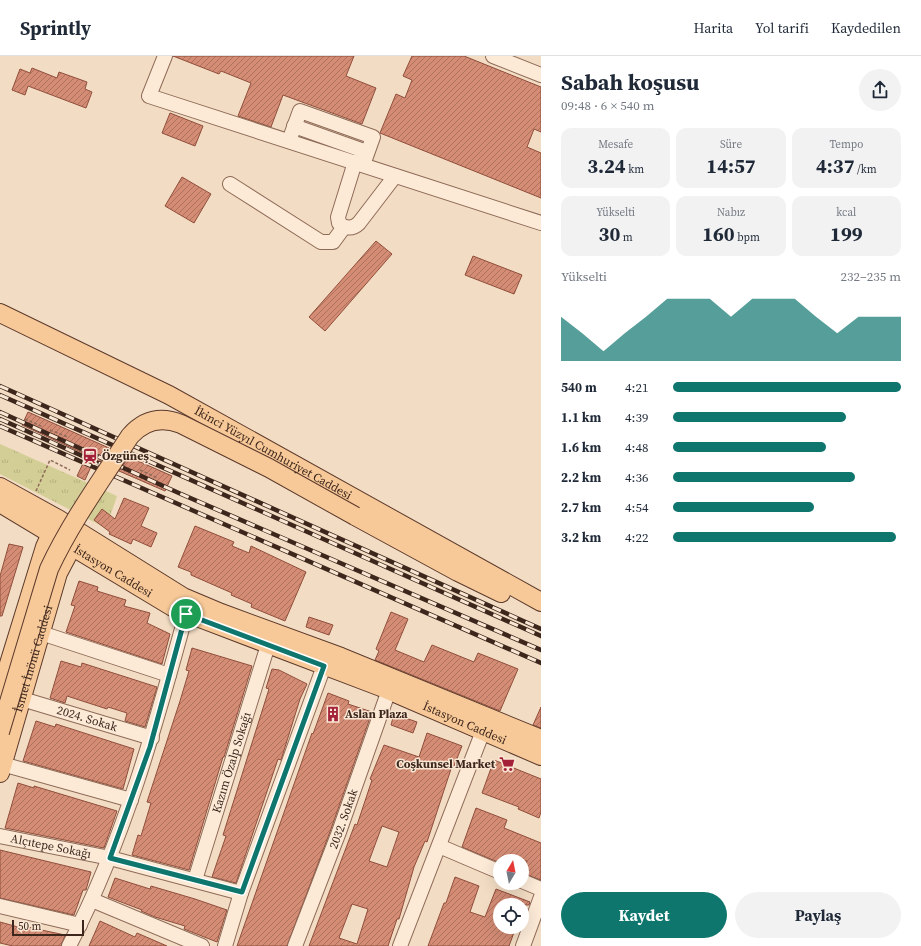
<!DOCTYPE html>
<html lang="tr">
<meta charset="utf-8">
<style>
:root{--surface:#fff;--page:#f2f2f3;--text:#1f2937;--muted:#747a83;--line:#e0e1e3;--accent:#0f766e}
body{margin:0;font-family:"Source Serif 4",serif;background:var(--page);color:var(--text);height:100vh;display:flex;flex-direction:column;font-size:15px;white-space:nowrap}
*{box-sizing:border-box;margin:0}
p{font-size:13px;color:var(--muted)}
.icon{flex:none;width:22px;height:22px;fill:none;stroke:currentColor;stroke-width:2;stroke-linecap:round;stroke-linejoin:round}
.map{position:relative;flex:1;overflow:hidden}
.sheet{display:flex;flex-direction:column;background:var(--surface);width:380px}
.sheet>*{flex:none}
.needle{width:26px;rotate:10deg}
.buttons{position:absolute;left:493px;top:798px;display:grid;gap:8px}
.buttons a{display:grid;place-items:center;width:36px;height:36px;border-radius:50%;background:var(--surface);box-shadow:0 4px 16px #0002;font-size:20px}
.scale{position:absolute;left:12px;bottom:10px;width:72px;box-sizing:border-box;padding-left:4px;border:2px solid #3d271d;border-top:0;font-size:11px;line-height:14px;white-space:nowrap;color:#3d271d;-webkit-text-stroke:3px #f9e7d3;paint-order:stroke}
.pin{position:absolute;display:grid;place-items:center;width:34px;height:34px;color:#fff;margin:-17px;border:2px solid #fff;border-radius:50%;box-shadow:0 1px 4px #0007}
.round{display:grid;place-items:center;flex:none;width:42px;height:42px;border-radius:21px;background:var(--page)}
.head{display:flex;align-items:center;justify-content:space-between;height:68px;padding:0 20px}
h1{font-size:22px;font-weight:700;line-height:30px}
.stats{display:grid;grid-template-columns:repeat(3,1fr);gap:6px;height:68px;padding:4px 20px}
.stats div{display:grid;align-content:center;border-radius:10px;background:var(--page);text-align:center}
.stats b{font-size:20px;font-weight:700}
.stats small{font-size:11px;font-weight:400}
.stats p{font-size:11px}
.chart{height:112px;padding:8px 20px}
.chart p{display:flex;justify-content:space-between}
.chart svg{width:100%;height:72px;margin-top:4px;fill:var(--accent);opacity:.7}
.action{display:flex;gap:8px;margin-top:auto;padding:8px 20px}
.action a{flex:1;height:46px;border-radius:24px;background:var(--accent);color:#fff;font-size:16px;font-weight:700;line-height:46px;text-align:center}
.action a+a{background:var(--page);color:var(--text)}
ul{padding:0 20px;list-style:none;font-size:13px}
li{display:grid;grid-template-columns:64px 48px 1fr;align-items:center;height:30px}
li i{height:10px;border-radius:5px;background:var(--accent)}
header{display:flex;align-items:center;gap:24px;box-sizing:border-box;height:56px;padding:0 20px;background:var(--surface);border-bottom:1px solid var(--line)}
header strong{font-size:19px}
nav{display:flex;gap:22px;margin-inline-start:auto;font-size:14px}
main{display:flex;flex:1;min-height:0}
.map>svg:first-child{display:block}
</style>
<header>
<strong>Sprintly</strong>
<nav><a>Harita</a><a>Yol tarifi</a><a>Kaydedilen</a></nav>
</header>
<main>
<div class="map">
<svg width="541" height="890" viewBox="0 0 541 890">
<defs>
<pattern id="park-tufts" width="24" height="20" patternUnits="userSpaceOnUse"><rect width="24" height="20" fill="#d2ce95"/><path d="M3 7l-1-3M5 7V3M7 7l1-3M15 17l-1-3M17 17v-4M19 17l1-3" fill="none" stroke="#b5b180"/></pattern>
<pattern id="building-hatch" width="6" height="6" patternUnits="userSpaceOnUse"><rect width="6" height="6" fill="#d48c75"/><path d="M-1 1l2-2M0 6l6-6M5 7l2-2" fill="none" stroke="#ad725f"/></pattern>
</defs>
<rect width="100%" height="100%" fill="#f2dcc3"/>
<!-- park -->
<path fill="url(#park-tufts)" d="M0,388L117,440L106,472L0,418Z"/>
<!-- building -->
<path fill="url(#building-hatch)" stroke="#904e3b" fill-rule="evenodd" d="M173,0H354L346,20L376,32L362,68L283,39L271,71L238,60L251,27L221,15L219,18Z
M412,0H464L541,31V76L534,73L527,91L541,97V142L380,77L396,38L405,42L412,24L403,20Z
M32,12L57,22L59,16L87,26L85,33L92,36L86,52L28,30L25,39L12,34L20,13L30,17Z
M170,57L203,70L195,90L162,77Z
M182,121L211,138L194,167L165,150Z
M376,185L392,198L325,275L309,261Z
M473,200L522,219L514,238L465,219Z
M28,356L109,392L100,406L94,404L85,424L77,420L87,399L22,369Z
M129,401L172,420L165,435L119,415Z
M124,442L149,452L141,470L157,477L151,491L133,483L131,488L109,478L110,476L94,464L102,453L115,463Z
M195,470L234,486L232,490L249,497L251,490L306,516L285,565L251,551L252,548L231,539L232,537L191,519V516L178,511Z
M9,488L23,491L2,560H0V520Z
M79,525L98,531L97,535L126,544L124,550L150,557L147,567L170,578L162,608L66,576L75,550L71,549Z
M391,556L408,563L395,594L424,606L432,589L474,606L478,597L518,613L500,655L375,604L379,595L376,593Z
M309,561L333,569L329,579L306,571Z
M192,592L252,610L224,701H223L189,814L132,799L138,779L141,780L151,747L147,746L180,645L189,615L186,614Z
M61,605L81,611L82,607L157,631L145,671L125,665L127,657L108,651L107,653L67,640L65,647L50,642Z
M272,613L279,614L307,628L300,643L281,704L278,703L236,827L212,821L226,780L223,779L269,633L266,632Z
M328,637L349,645L348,648L372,656L331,773L287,890H237L312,677L313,678Z
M541,651V672L533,669Z
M394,658L417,666L413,677L391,669Z
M36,665L55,671L56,668L134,693L123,733L23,705Z
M427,677L462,690L454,710H452L427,786L425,785L414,811L399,863H397L388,890H309L355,768L357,769L372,724L370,723L384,689L419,701ZM382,770L399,776L387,811L369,805ZM352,848L368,853L357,888L339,882Z
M494,704L541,723V756L539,762L518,753L519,751L482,737Z
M18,727L34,732V730L117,755L104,792L5,772Z
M476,752L507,764L504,772L541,787V824L522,817L527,805H500V807L462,791Z
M0,794L91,816L86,834H83L74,859L0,842Z
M455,821L479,830L470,856L485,861L496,833L530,846L529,849H500V871H516L509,890H428L444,847H446Z
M115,822L150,833L151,830L195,843L227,854L217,886L184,873L185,870L155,861L141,855L142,854L108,841Z
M100,865L135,881L137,877L167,890H89Z
M0,866L18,871V869L65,879L61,890H13L0,887Z"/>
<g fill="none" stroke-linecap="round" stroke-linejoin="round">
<defs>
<g id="minor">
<path d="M165,0L149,40L541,167"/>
<path d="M493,0L541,19"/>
<path d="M294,70L367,96"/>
<path d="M289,85L300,55L373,81L363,109"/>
<path d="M355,106L338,161L339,167C345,173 353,173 359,167L395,120"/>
<path d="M230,128L321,186H333L344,171"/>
<path d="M41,577L169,619"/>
<path id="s1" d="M22,643L152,682"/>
<path d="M2,708L131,744"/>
<path id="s2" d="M0,780L110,802L241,837"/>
<path d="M439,790L500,816"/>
<path id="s3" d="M195,824L268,589"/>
<path d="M522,825L541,833"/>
<path d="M92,844L202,890"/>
<path d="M0,850L80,869"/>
<path d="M69,890C124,784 155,672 186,558"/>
<path d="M225,890L241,837L324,610"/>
<path id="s4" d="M295,890L339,776L389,634"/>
<path d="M400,890L483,675"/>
<path d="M523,890L541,841"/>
</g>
<g id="major">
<path id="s5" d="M0,257L169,339L541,546"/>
<path d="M0,431L58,463L183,541L221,557L341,601L541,683"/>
<path id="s6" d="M0,447L176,553L381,631L541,700"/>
<path d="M355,460L458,516L501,537"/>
<path d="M0,637L45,491L55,469"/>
<path id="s7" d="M0,717L58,517L77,481"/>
</g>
</defs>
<!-- minor casing -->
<use href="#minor" stroke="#8e6b58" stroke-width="16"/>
<!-- major casing -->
<use href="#major" stroke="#5c3a2c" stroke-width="20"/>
<!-- path -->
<path stroke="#8e6b58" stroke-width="1.5" stroke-dasharray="3 2" stroke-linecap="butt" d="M25,363L43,371
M50,374L68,381
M140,414L158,422
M36,435L50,404L70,414"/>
<!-- minor -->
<use href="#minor" stroke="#fcead7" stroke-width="14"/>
<!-- major -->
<use href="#major" stroke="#f8c998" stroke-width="18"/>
<defs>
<path id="rail" d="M0,330L541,573
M0,339L541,580
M0,356L181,438L541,594
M0,363L116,415
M0,370L541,607"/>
</defs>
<!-- rail casing -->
<use href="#rail" stroke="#3d271d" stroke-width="4.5"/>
<!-- rail -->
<use href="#rail" stroke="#f9e7d3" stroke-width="3" stroke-dasharray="9" stroke-linecap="butt"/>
<defs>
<path id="major-bridge" d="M0,676L49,513C71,466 102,423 130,380C144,364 161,360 181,368L269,412L355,460"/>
</defs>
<!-- major-bridge casing -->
<use href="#major-bridge" stroke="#5c3a2c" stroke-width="20" stroke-linecap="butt"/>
<!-- major-bridge -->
<use href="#major-bridge" stroke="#f8c998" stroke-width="18"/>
</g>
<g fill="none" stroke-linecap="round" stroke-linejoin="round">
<defs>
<path id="route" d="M186,558L324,610L242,836L110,802L150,691Z"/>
</defs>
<!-- route casing -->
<use href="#route" stroke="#fff" stroke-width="8"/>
<!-- route -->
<use href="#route" stroke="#0f766e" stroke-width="5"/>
</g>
<!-- icons -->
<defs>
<symbol id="station-bare" viewBox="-9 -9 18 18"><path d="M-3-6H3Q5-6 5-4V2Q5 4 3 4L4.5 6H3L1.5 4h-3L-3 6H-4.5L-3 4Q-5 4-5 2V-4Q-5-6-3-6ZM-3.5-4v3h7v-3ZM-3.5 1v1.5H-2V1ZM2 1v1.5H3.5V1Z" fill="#a3223a" stroke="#f9e7d3" stroke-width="2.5" paint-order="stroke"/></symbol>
<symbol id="building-bare" viewBox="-9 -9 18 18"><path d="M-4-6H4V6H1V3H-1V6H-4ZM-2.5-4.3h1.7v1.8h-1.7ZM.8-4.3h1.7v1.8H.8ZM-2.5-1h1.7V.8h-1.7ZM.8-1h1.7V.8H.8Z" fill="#a3223a" stroke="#f9e7d3" stroke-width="2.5" paint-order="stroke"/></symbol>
<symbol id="supermarket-bare" viewBox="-9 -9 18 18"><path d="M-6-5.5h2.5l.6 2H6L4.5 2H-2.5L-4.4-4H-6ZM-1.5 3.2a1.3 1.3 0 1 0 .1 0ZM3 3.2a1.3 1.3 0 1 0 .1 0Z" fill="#a3223a" stroke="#f9e7d3" stroke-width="2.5" paint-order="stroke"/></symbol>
</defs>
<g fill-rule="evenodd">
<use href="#station-bare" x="79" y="389" width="22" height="22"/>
<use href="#building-bare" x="322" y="647" width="22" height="22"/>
<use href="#supermarket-bare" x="496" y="697" width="22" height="22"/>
</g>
<g text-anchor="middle" stroke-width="3" stroke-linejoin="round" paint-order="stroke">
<!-- street labels -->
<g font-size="12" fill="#3d271d" stroke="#f9e7d3">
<text dy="4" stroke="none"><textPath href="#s5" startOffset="307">İkinci Yüzyıl Cumhuriyet Caddesi</textPath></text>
<text dy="4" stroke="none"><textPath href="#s6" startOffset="132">İstasyon Caddesi</textPath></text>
<text dy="4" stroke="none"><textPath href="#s7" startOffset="119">İsmet İnönü Caddesi</textPath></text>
<text dy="4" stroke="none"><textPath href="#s1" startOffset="68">2024. Sokak</textPath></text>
<text dy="4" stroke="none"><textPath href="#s6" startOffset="516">İstasyon Caddesi</textPath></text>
<text dy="4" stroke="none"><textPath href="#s3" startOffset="123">Kazım Özalp Sokağı</textPath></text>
<text dy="4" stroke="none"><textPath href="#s4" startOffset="136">2032. Sokak</textPath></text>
<text dy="4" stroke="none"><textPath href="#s2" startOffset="52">Alçıtepe Sokağı</textPath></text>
</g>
<!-- poi labels -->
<g font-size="12" font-weight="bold" fill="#3d271d" stroke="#f9e7d3" text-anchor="start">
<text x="102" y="404">Özgüneş</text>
<text x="345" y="662">Aslan Plaza</text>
<text x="495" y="712" text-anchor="end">Coşkunsel Market</text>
</g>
</g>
</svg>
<div class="buttons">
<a><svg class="needle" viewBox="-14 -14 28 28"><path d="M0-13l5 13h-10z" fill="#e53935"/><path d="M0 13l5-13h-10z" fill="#747a83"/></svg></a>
<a><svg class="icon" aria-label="locate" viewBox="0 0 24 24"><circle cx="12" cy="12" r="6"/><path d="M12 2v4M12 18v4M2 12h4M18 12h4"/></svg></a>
</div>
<div class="scale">50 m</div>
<div class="pin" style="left:186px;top:558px;background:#1e9e55"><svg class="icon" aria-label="arrive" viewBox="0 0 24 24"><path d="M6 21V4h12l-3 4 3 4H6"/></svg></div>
</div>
<section class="sheet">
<div class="head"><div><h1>Sabah koşusu</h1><p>09:48 · 6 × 540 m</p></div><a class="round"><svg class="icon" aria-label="share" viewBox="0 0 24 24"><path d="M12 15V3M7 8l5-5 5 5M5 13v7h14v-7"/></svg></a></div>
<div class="stats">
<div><p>Mesafe</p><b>3.24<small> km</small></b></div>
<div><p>Süre</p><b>14:57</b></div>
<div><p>Tempo</p><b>4:37<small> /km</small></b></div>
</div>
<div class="stats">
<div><p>Yükselti</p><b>30<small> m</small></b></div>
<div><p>Nabız</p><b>160<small> bpm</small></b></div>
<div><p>kcal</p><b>199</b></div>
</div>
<div class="chart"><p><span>Yükselti</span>232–235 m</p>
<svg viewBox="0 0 160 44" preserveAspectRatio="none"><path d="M0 44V17L10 27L20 38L30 27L40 17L50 6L60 6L70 6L80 17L90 6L100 6L110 6L120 17L130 27L140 17L150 17L160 17V44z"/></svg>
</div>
<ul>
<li><b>540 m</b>4:21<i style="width:100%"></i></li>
<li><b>1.1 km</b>4:39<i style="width:76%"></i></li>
<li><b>1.6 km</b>4:48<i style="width:67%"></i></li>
<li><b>2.2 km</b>4:36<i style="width:80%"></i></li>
<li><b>2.7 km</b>4:54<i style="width:62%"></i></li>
<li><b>3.2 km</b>4:22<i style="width:98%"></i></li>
</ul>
<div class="action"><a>Kaydet</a><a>Paylaş</a></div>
</section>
</main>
